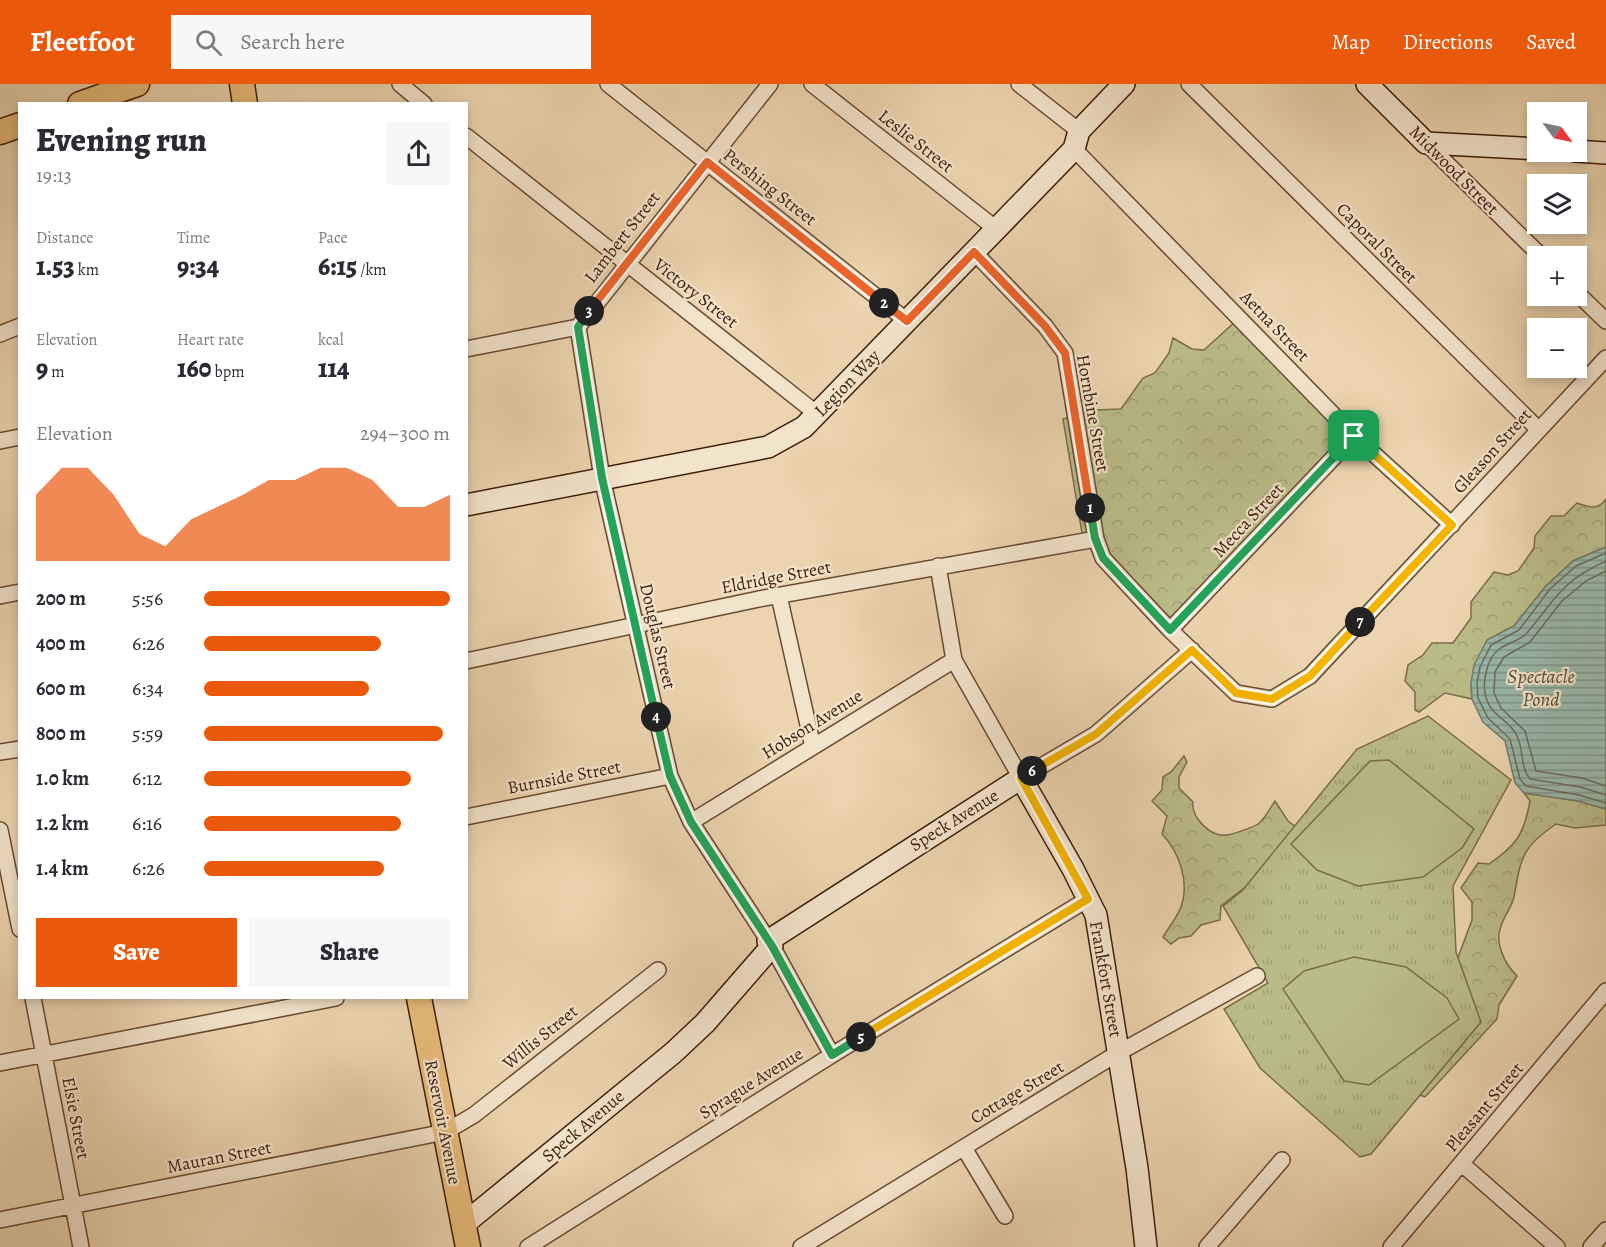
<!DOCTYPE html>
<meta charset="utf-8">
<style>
:root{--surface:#fff;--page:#f7f7f7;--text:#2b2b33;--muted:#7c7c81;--accent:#ea580c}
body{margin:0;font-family:Alegreya,serif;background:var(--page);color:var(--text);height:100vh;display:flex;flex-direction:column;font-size:22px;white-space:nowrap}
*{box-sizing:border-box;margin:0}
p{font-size:20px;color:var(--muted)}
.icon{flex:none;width:33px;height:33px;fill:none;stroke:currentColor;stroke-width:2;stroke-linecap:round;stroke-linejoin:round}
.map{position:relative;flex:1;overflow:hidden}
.drawer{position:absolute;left:18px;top:18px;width:450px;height:897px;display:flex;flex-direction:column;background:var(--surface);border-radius:0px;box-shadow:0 3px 9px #0003}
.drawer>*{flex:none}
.needle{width:39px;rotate:123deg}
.buttons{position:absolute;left:1527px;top:18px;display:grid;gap:12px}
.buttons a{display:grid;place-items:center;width:60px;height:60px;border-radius:0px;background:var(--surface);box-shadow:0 3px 9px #0003;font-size:30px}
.pin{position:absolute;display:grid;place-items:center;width:51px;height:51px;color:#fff;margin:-26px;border-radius:12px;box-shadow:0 3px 9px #0006}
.km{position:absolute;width:30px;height:30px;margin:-15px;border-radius:50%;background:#222;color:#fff;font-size:16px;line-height:30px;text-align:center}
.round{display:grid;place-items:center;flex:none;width:63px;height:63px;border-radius:0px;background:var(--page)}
.headline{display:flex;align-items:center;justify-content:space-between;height:102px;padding:0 18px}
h1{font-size:33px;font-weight:800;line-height:45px}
.figures{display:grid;grid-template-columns:repeat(3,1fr);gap:9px;height:102px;padding:6px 18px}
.figures div{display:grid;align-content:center}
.figures b{font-size:26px;font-weight:800}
.figures small{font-size:16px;font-weight:400}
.figures p{font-size:16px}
.chart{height:168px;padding:12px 18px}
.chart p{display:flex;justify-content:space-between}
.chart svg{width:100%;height:108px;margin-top:6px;fill:var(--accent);opacity:.7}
.primary-button{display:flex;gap:12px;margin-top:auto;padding:12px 18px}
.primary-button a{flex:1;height:69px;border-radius:0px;background:var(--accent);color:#fff;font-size:24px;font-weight:800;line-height:69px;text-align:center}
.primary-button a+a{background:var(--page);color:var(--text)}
ul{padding:0 18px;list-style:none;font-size:20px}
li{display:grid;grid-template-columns:96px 72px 1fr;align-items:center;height:45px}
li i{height:15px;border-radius:8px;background:var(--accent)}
header{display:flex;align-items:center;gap:36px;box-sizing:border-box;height:84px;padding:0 30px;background:var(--accent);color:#fff}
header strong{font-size:28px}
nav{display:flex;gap:33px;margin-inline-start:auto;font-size:21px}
.search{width:420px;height:54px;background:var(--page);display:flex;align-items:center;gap:15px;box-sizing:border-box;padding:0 21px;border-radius:0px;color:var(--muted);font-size:22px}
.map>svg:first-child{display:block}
</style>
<header>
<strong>Fleetfoot</strong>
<div class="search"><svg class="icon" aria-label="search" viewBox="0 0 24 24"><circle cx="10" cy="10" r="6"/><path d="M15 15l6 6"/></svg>Search here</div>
<nav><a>Map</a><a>Directions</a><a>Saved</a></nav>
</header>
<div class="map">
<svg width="1606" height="1163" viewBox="0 0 1606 1163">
<defs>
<pattern id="forest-crowns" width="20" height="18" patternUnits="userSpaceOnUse" patternTransform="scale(1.5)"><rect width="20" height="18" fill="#babc88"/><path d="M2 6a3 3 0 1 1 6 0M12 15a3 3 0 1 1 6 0" fill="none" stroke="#a1a174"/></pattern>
<pattern id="park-tufts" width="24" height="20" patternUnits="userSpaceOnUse" patternTransform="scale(1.5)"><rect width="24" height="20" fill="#babc88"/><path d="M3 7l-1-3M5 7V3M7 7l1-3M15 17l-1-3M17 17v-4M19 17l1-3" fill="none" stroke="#a1a174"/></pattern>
<pattern id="water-rules" width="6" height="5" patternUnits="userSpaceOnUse" patternTransform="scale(1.5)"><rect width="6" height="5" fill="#98b8aa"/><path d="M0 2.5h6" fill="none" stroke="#7d9589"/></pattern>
</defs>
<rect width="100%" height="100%" fill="#ebd4af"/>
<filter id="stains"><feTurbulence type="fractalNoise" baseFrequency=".00333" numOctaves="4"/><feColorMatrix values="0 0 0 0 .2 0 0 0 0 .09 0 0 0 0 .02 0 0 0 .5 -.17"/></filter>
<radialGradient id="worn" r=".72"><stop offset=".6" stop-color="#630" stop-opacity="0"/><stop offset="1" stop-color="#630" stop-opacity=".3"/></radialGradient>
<!-- forest -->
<path fill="url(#forest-crowns)" stroke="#7c6c48" stroke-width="1.5" d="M1237,236L1351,347L1171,538L1103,481L1083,455L1063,335L1095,326L1121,325L1143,294L1155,289L1169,269L1173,254L1192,265L1204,266Z
M1606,415V463L1573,477L1546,502L1514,542L1487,556L1471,599L1472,615L1445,609L1419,628L1415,626V608L1405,597L1408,581L1423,571L1432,559H1453L1471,534V518L1494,488L1508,491L1518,487L1534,464L1535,452L1551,432H1564L1577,419C1589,423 1598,427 1606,415Z
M1184,672L1187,678L1179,693V704L1193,718C1191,733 1210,753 1226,751C1231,751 1254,743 1258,740C1265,735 1270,724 1275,717L1288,737L1300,746L1282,775L1221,822L1220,836L1201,841L1191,852L1179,854L1171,860L1163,853C1169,843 1179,831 1182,820C1189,796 1179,768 1162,750L1167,732L1152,717L1162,706L1163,693L1171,688Z
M1524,709L1578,717L1606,725V741L1575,744L1556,740C1521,764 1521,774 1514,813C1512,823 1504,832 1501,842C1494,859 1505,880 1517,892L1499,921L1497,935L1425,1013L1408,1007L1472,836V818L1461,804L1478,779L1489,780C1517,761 1524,750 1530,717Z"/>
<!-- park -->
<path fill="url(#park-tufts)" stroke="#7c6c48" stroke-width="1.5" d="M1428,632L1511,696L1453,802L1456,868L1481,938L1371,1070L1360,1073L1260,984L1224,925L1268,899L1223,822L1242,807L1357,665Z"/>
<!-- garden -->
<path fill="#babc88" stroke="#7c6c48" stroke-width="1.5" d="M1389,676L1474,745L1462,764L1423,793L1358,802L1317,786L1291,760L1370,677Z
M1354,873L1406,883L1447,914L1459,935L1369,1001L1344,997L1283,905L1304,887Z"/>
<!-- water -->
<path fill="url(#water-rules)" stroke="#747a6a" stroke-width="1.5" d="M1606,463V725L1578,717L1524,709L1515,699L1505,657L1483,638L1472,615L1471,599L1474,581L1487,556L1514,542L1546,502L1573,477Z"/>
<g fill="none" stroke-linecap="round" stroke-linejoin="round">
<!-- shore -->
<path stroke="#6a6a5a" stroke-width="1.5" d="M1606,469L1576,482L1550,505L1519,546L1491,561L1480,583L1477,599L1478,614L1488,634L1510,655L1520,695L1526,702L1579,711L1606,719
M1606,477C1560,498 1556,515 1526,550C1518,558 1506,559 1498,566C1487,575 1483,596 1485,609C1489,633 1509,634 1517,652C1524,665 1520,684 1530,695L1580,703L1606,711
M1606,487L1586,497L1562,517L1530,558L1504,573L1495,588L1494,609L1501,624L1525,647L1536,687L1582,694L1606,702"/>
<defs>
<path id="street" d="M400,0L424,20
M608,0L907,237
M812,0L995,144
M1019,0L1079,47
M1189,0L1538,345
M466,52L817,330
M1426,59L1541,172
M1074,65L1354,352L1452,441
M974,168L1045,242L1065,269L1096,455L1103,474L1127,500L1170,546L1236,609L1272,615L1310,592L1606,274
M1576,208L1606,237
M578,243L602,394L670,692L691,738L772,862L832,971
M0,250L20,242
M466,265L578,243L770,0
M0,357L20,353
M938,482L954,576L1021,694L1096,650L1192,566
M0,512L20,508
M779,512L813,663
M1170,546L1354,352
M466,577L759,515L1096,455
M0,668L20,665
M466,733L670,692
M691,738L954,576
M0,746L20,845
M33,914L81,1163
M0,979L336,914
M964,1064L1005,1132
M1462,1080L1557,1163
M0,1136L445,1048L474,1031L658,886
M528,1163L832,971L1088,815
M801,1163L1118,969L1257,892
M1207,1163L1282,1076
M1391,1163L1606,907
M1591,1163L1606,1146"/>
<path id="secondary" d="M1367,0L1426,59L1538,65
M1576,67L1606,69
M466,421L768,363L804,343L1074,65L1079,47L1124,0
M768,857L1021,694L1073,785L1096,831L1137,1084L1146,1163
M464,1140L673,969L705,939L772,862"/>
<path id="primary" d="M242,0L245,20
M80,20L137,0
M0,48L20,41
M419,914L468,1163"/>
</defs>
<!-- street casing -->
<use href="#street" stroke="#684a32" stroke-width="18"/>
<!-- secondary casing -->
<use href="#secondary" stroke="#3d1c09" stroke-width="24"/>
<!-- primary casing -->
<use href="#primary" stroke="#3d1c09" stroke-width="27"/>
<!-- street -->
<use href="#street" stroke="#f2e3cb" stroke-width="15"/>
<!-- secondary -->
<use href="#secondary" stroke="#f2e3cb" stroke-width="21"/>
<!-- primary -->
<use href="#primary" stroke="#e6ba78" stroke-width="24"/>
</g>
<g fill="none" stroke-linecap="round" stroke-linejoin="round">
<defs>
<path id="split-1" d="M1090,424L1095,454L1103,474L1170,546L1354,352"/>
<path id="split-2" d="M884,219L907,237L974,168L1045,242L1065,269L1090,424"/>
<path id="split-3" d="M589,227L707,78L884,219"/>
<path id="split-4" d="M589,227L578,243L602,394L656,633"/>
<path id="split-5" d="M656,633L670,692L691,738L772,862L832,971L861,953"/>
<path id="split-6" d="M861,953L1088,815L1021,694L1032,687"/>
<path id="split-7" d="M1032,687L1096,650L1192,566L1236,609L1272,615L1310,592L1360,538"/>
<path id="split-8" d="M1354,352L1452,441L1360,538"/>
</defs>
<!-- split-1 casing -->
<use href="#split-1" stroke="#fff" stroke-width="12"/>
<!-- split-2 casing -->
<use href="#split-2" stroke="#fff" stroke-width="12"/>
<!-- split-3 casing -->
<use href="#split-3" stroke="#fff" stroke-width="12"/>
<!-- split-4 casing -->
<use href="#split-4" stroke="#fff" stroke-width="12"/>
<!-- split-5 casing -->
<use href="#split-5" stroke="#fff" stroke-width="12"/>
<!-- split-6 casing -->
<use href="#split-6" stroke="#fff" stroke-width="12"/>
<!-- split-7 casing -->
<use href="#split-7" stroke="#fff" stroke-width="12"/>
<!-- split-8 casing -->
<use href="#split-8" stroke="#fff" stroke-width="12"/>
<!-- split-1 -->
<use href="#split-1" stroke="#22a559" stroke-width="8"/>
<!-- split-2 -->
<use href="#split-2" stroke="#f0652b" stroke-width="8"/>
<!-- split-3 -->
<use href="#split-3" stroke="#f0652b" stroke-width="8"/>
<!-- split-4 -->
<use href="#split-4" stroke="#22a559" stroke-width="8"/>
<!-- split-5 -->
<use href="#split-5" stroke="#22a559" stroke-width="8"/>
<!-- split-6 -->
<use href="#split-6" stroke="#f5b400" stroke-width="8"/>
<!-- split-7 -->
<use href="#split-7" stroke="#f5b400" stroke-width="8"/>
<!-- split-8 -->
<use href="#split-8" stroke="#f5b400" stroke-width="8"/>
</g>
<g text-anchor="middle" stroke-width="4.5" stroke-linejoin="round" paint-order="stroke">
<!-- street labels -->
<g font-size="18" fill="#3d1c09" stroke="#f2e3cb">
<text transform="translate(916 57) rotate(38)" y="6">Leslie Street</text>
<text transform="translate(1454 86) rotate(45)" y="6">Midwood Street</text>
<text transform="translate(770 103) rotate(38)" y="6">Pershing Street</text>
<text transform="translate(622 153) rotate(-52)" y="6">Lambert Street</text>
<text transform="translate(1377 159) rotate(45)" y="6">Caporal Street</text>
<text transform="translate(696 209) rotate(38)" y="6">Victory Street</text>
<text transform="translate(1275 242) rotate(46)" y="6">Aetna Street</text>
<text transform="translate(847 299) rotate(-46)" y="6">Legion Way</text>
<text transform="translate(1093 329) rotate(80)" y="6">Hornbine Street</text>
<text transform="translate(1492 367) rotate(-48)" y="6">Gleason Street</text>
<text transform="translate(1248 436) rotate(-47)" y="6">Mecca Street</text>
<text transform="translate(776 493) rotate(-11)" y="6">Eldridge Street</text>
<text transform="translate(658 552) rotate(77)" y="6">Douglas Street</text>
<text transform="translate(812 640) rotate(-32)" y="6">Hobson Avenue</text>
<text transform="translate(564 693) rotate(-11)" y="6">Burnside Street</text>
<text transform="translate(954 736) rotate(-32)" y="6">Speck Avenue</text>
<text transform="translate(1106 895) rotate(80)" y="6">Frankfort Street</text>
<text transform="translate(540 953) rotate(-39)" y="6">Willis Street</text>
<text transform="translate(751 999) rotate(-32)" y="6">Sprague Avenue</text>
<text transform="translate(1017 1008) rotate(-31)" y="6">Cottage Street</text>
<text transform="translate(1484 1023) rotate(-50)" y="6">Pleasant Street</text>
<text transform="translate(76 1034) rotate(79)" y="6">Elsie Street</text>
<text transform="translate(443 1038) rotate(79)" y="6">Reservoir Avenue</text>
<text transform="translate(583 1042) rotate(-40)" y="6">Speck Avenue</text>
<text transform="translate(219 1073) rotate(-11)" y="6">Mauran Street</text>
</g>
<!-- water labels -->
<g font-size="20" font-style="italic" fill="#584b39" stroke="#f2e3cb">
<text x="1541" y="599">Spectacle<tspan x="1541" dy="23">Pond</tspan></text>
</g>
</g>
<rect width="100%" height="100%" filter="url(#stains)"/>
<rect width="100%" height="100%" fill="url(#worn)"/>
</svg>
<div class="buttons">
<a><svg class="needle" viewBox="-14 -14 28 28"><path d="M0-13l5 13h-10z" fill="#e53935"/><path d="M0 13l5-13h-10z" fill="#7c7c81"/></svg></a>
<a><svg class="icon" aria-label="layers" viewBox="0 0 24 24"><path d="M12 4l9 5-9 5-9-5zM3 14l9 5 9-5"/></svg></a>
<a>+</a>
<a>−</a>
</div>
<div class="pin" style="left:1354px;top:352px;background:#1e9e55"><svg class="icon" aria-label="arrive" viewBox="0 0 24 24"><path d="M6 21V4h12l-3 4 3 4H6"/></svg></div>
<b class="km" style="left:1090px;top:424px">1</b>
<b class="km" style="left:884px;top:219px">2</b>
<b class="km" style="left:589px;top:227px">3</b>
<b class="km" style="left:656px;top:633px">4</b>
<b class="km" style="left:861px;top:953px">5</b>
<b class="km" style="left:1032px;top:687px">6</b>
<b class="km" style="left:1360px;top:538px">7</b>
<section class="drawer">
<div class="headline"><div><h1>Evening run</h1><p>19:13</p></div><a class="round"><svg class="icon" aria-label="share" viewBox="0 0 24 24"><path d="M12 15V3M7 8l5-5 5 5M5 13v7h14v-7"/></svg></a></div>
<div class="figures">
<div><p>Distance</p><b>1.53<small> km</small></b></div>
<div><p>Time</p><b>9:34</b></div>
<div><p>Pace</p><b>6:15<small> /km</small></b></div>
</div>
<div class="figures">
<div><p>Elevation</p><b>9<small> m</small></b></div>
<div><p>Heart rate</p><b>160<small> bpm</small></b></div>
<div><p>kcal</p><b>114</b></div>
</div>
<div class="chart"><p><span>Elevation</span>294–300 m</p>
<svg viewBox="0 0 160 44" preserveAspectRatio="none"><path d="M0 44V17L10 6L20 6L30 17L40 33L50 38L60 27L70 22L80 17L90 11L100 11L110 6L120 6L130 11L140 22L150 22L160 17V44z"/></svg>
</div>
<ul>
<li><b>200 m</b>5:56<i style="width:100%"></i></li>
<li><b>400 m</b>6:26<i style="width:72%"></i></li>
<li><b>600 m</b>6:34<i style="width:67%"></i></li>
<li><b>800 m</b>5:59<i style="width:97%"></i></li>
<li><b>1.0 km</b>6:12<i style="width:84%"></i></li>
<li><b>1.2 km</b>6:16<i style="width:80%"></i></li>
<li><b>1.4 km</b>6:26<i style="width:73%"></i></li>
</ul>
<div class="primary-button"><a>Save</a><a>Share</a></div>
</section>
</div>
